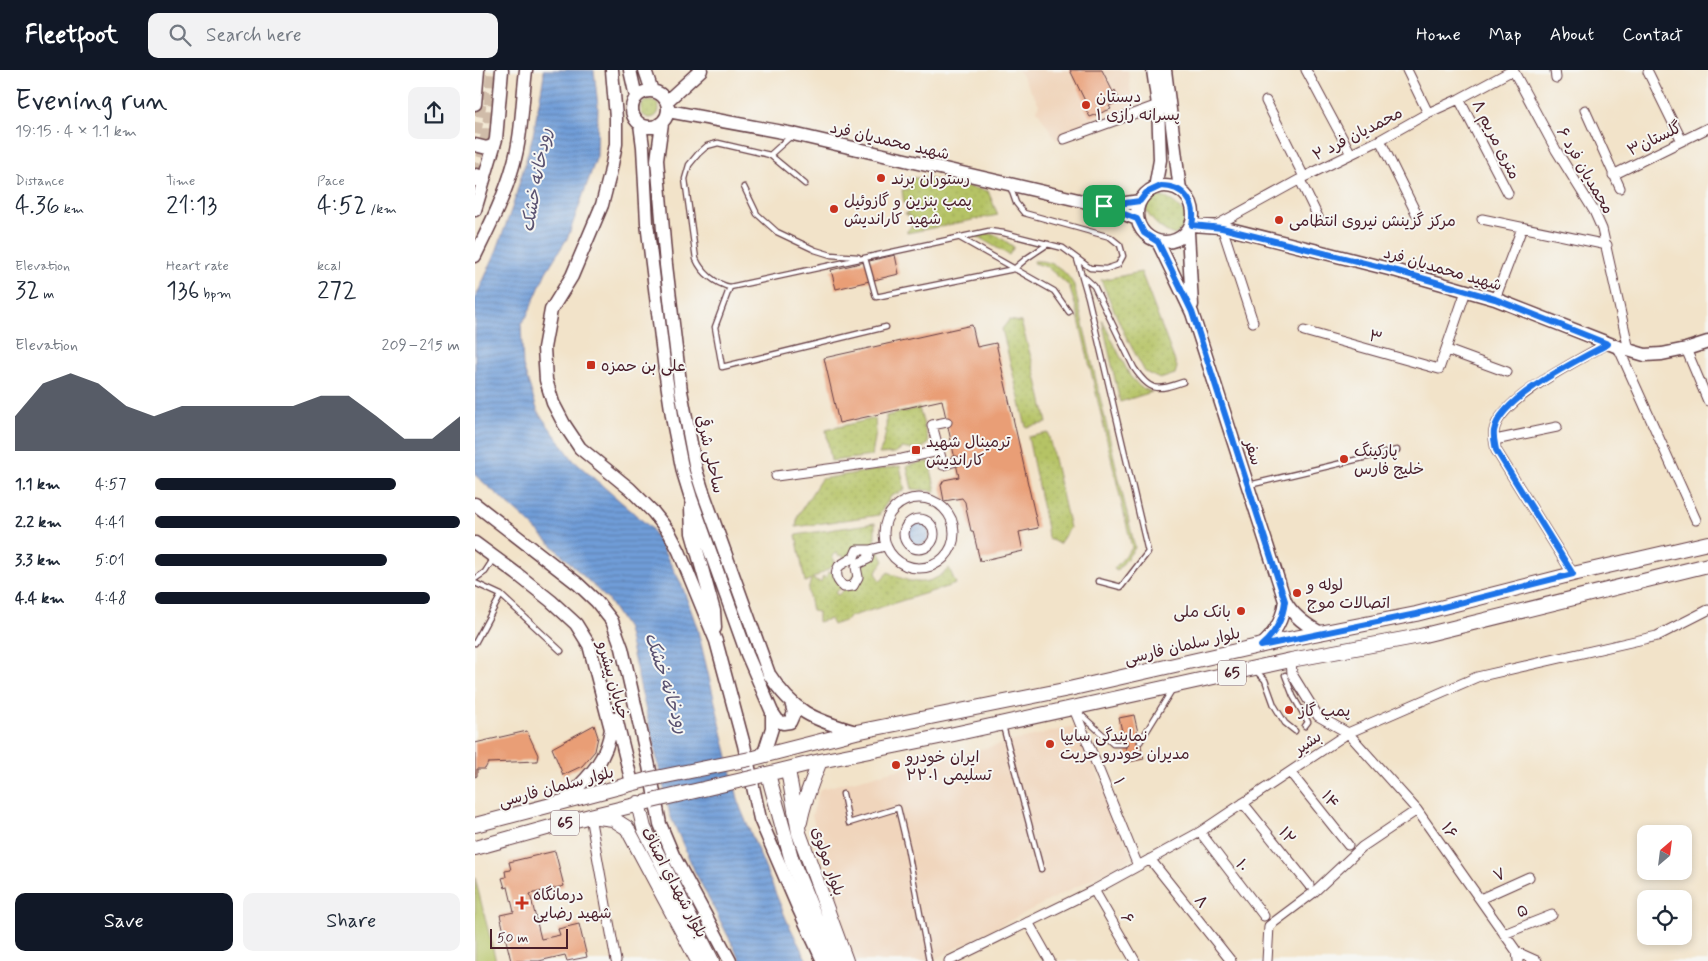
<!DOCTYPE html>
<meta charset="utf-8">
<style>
:root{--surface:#fff;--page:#f2f2f3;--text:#1f2937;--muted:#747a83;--accent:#111827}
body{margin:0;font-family:Mynerve,"Playpen Sans Arabic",sans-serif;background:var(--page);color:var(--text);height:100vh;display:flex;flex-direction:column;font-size:19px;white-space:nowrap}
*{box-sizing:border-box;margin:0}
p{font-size:16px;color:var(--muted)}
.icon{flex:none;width:28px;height:28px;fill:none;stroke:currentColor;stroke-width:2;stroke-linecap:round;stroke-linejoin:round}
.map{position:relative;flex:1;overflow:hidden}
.details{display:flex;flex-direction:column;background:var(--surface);width:475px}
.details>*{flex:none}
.needle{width:32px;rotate:28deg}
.controls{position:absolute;left:1162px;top:755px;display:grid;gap:10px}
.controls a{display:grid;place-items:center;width:55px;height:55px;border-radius:10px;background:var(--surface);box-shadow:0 2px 8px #0003;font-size:25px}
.scale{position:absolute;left:15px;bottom:12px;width:78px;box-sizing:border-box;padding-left:5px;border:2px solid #4a1f2b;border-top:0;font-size:14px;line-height:18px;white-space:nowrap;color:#4a1f2b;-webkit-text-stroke:4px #f6f6f2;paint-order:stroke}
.pin{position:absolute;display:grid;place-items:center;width:42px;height:42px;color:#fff;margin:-21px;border-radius:10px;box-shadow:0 2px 8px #0006}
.round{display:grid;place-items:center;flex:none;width:52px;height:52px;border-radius:10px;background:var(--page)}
.head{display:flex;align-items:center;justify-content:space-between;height:85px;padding:0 15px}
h1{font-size:28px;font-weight:600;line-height:38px}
.stats{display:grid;grid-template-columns:repeat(3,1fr);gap:8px;height:85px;padding:5px 15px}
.stats div{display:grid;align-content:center}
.stats b{font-size:25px;font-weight:600}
.stats small{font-size:14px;font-weight:400}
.stats p{font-size:14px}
.chart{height:140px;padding:10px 15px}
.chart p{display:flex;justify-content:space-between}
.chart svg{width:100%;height:90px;margin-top:5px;fill:var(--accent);opacity:.7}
.cta{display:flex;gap:10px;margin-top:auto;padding:10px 15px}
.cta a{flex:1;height:58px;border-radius:10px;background:var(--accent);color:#fff;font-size:20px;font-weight:600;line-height:58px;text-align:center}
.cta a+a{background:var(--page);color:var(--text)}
ul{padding:0 15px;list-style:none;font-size:16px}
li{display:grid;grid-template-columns:80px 60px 1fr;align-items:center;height:38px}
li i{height:12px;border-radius:6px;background:var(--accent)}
header{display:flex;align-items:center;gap:30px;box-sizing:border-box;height:70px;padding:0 25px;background:var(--accent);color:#fff}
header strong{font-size:24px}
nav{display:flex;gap:28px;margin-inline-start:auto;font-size:18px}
.search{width:350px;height:45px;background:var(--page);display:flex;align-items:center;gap:12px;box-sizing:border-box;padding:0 18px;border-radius:10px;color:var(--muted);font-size:19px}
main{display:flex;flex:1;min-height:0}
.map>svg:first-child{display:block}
</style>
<header>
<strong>Fleetfoot</strong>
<div class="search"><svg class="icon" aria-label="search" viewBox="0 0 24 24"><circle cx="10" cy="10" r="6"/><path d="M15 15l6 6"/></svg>Search here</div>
<nav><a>Home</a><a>Map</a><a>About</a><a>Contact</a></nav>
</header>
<main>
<section class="details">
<div class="head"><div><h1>Evening run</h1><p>19:15 · 4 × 1.1 km</p></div><a class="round"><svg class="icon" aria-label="share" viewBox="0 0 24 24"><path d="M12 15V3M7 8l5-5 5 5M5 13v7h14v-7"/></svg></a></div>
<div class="stats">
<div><p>Distance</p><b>4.36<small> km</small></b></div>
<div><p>Time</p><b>21:13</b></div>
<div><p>Pace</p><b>4:52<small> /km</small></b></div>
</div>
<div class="stats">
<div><p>Elevation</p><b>32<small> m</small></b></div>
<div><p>Heart rate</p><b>136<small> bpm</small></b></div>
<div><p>kcal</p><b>272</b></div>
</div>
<div class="chart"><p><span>Elevation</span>209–215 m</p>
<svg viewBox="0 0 160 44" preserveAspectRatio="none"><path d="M0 44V27L10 11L20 6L30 11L40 22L50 27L60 22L70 22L80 22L90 22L100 22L110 17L120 17L130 27L140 38L150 38L160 27V44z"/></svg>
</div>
<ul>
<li><b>1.1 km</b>4:57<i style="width:79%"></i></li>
<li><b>2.2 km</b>4:41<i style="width:100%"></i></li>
<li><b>3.3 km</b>5:01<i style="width:76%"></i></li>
<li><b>4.4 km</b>4:48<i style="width:90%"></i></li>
</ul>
<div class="cta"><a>Save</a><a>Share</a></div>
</section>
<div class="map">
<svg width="1233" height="891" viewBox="0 0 1233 891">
<defs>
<pattern id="grass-dots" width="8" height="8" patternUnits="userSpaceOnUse" patternTransform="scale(1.25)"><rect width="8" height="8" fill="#b5c365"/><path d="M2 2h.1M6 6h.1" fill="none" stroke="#9da758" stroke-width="1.8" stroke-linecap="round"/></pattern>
<pattern id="water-rules" width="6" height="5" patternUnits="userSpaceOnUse" patternTransform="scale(1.25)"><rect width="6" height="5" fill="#709dd8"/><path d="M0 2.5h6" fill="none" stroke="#5e7faf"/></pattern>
</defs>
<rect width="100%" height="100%" fill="#f6f6f2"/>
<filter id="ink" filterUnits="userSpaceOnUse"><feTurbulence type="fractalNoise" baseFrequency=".02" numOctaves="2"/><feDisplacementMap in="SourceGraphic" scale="10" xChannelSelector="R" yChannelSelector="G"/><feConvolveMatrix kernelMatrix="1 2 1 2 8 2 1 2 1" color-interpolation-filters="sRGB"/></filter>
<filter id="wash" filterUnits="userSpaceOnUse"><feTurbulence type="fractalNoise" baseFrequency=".0096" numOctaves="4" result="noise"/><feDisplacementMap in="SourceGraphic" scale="20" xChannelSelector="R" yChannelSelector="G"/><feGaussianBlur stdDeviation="1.12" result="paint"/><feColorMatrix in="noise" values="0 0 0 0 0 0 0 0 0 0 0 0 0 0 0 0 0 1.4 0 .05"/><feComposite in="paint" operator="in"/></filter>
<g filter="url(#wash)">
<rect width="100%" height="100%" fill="#f2e3c9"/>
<!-- built -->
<path fill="#f0d5bc" d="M543,0H653L658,37L581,70L562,40L564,34Z
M603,655L657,788L456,891H379L371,876L337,745L345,719Z"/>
<!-- grass -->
<path fill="url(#grass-dots)" stroke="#807148" d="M166 39a9 9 0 1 1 18 0a9 9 0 1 1-18 0Z
M433,108H450L513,121L523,145L432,163V161C437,156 439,154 436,147L430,144L433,142V138L429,133L427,120L433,119Z
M683,126C696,128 706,137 712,148L707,159L700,165C688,162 675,150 670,138L677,129Z
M512,163L523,166L539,177L534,185L500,165Z
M559,191C578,190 589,199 599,215L660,478L642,501L639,499L657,478L602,241L594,216L572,197L559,193Z
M666,202L702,297L700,304L685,309L670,302L649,263L626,210Z
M534,250L546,252L560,301L572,353L551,357L527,259Z
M627,250L655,306L665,317L677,322L645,332Z
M444,338L454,373C447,381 436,380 427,378L420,383L404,384C410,371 412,360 411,346Z
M400,348L401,362L397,386L356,391L351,360Z
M573,363L595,458L584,474L573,468L572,459L553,367Z
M454,391L461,421L437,419L432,396Z
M425,396L430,420L416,426L404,445L321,457L323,445L346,409Z
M400,453V474L369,489L368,485L364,486L362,483L357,486L361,494L337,509L346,512L348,506L351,508L353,502L359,503L366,518L360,523L363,525C375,517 377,503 385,497C392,492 397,493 397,483L404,481L409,491L401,502L403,508L406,511L413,502C435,514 455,518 474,498L481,514L374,547L372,550L358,555L355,549L343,552V542L337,541L333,521L336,509L330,512L321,465Z"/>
<!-- park -->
<path fill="#b5c365" stroke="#807148" d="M0,808L21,891H0Z"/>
<!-- water -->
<path fill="url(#water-rules)" stroke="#5d5e82" d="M68,0H119L123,36L122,86L93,167L71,202L52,246L46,254L48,296L63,342L99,391L176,458L206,513L222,557L265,737L312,851L332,891H266L220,802L195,745L152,559L133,530L47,446L0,405V229L21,182L38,135L58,65L69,5Z
M432 464a11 11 0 1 1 22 0a11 11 0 1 1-22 0Z"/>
<g id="blocks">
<!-- building -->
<path fill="#e99e76" d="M595,0H627L638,22L640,20L645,31L634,36L636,39L615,47L610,38L612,35Z
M420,185L424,204L361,219L356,200Z
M497,255L502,277L521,273L563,458L544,462L548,481L505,491L498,461H496L492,443L490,432L487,428L469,431L466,415L469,410L484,407L467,330L364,353L349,288Z
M659,645L669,689L654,692L644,648Z
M119,655L123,667L120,681L107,696L88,705L77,678Z
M52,661L63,685L62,691L13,693L10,699H2V706L0,707V673Z
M80,781L89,816L55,824L66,869L85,865L83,859L104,854L112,887L92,891L90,885L64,891H36L25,845L39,842L33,817L30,818L27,808L31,807L30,801L36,800L34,792Z"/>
</g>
</g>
<g filter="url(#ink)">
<use href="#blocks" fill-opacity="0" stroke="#633c43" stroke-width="1"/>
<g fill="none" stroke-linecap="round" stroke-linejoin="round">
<!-- secondary-tunnel -->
<path stroke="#d0bca9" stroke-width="12" stroke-dasharray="12 6" stroke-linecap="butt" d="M0,64L8,20
M2,105L13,60L17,0"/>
<defs>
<path id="lane" d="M315,67L295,85L243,73L232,76L223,84L214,95L210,109L221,189C227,203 241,214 255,217L514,161L529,163L588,178L615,198L631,199L643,195L648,186L645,175L635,167L549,143L541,133L535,116
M295,85L330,114
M269,117L282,144L302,162L340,180L356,185L383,187
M485,168L579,221L594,242
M390,188L401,227L539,199L552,188L573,174
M602,189L613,227L673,482L646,517L623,511
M608,206L619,216L659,298C675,322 682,321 708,312
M255,217L240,257L247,297L411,257
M774,415L922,380
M0,509L10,502L19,488
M0,513L26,525L86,581
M0,573L26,525
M781,601L790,610L799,635L810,653L820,661
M810,605L818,626L833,652L830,656
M602,641L638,674H650
M528,656L566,799
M665,672L697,620
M368,724L374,753L423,738L432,776L454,891"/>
<path id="street" d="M831,0L876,84
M932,0L953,43
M1038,0L1081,80L1119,141L1127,159L1154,280
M1080,0L1081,8
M1173,2L1207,71
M984,29L1033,123
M791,31L829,107
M1110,40L1145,118
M589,69L683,35
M905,70L941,143
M1138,105L1233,58
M825,110L843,147
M1007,149L1132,175
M740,156L829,107L905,70L953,43L984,29L1038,0
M747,157L778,252
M1020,229L1047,158
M829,261L964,299L991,221
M1143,277L1221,450
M1211,279L1233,331
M972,280L1032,302
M1020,370L1082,357
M464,381L457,355L472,352
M301,406L427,389L464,381L468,395L481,391
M409 463a35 35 0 1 1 70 0a35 35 0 1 1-70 0Z
M429 464a15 15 0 1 1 30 0a15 15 0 1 1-30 0Z
M395,480H382L379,487L364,496C359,504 362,511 369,517L378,516L383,507L381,497L382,494L393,489L395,480L410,476
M1098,504L1021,380C1020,374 1018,367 1019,361C1024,329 1106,289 1133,273
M816,590L817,604L843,646L873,663L942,740L1042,882L1043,891
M599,639L663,796
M815,702L873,775
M768,733L834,815
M115,746L141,891
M725,762L789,846
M675,789L756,891
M619,820L660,891
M1005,829L1054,807
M553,852L575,891
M1029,864L1077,845
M1042,882L1062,891
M474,891L619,820L725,762L873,663L1002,607L1182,566L1233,540
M792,891L794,856L838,823L887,777L942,740"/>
<path id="secondary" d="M137,0L141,48V74L135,104L127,135L97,206L76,240L69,278L71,310L78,333L89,354L105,378L155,419L178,442L194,462L204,481L241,571L269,675L285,749L322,835L348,891
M155,0L161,27
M170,0L177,21
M678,0L683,35L685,90L680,118
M690,0L705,120
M157 39a18 18 0 1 1 36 0a18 18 0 1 1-36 0Z
M192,31L226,0
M0,34L3,0
M193,41L318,64L629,136L662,149
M187,53L182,90L191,195L206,321L221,400L227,419L294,604C318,642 339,650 381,662
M165,54L168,77L172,153L190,300L198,352L208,402L216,428L272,584L297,642V658L290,680L285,686
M0,75L12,78L19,75
M0,110L2,105
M662 144a28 28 0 1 1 56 0a28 28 0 1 1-56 0Z
M631,136L665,131
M0,140L21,69L27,0
M717,155L747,157L922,201L1020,229L1143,277L1170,285L1187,284L1211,279L1233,272
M713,162L717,235
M683,172L717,243L810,531C818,546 831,555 846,563
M0,186C14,157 29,128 38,96C47,66 47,32 51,0
M0,434L103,514L122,532L137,551L147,578L174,696L185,754L198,785L255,891
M216,438L217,463L239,541L240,558
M0,473L42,504L76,531L101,554L114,575L136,659C131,693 112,708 89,731
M786,576C800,564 808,549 810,531
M297,642L303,651L308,653L315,652L319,643L316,632
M141,648L157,713"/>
<path id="primary" d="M275,689L381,662L594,619L814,569L941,544L1098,504L1233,473
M313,700L324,763L371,891
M293,704L317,791L354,882L359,891
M280,707L345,691L479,664L816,590L945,566L1233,495
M163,733L169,758L237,891
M115,746L138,749L152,758L223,891
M325,752C329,730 337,711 345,691
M0,755L171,710
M0,778L115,746L177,731"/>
</defs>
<!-- lane casing -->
<use href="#lane" stroke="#633c43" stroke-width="7"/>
<!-- street casing -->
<use href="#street" stroke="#633c43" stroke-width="11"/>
<!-- secondary casing -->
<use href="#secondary" stroke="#633c43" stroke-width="15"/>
<!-- primary casing -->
<use href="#primary" stroke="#633c43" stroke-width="16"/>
<!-- lane -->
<use href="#lane" stroke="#fff" stroke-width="4.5"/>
<!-- street -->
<use href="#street" stroke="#fff" stroke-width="9"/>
<!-- secondary -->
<use href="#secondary" stroke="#fff" stroke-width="12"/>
<!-- primary -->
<use href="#primary" stroke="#fff" stroke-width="14"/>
<defs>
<path id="primary-bridge" d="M171,710L275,689
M177,731L280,707"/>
</defs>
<!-- primary-bridge casing -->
<use href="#primary-bridge" stroke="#633c43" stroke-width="16" stroke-linecap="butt"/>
<!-- primary-bridge -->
<use href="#primary-bridge" stroke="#fff" stroke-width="14"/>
</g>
</g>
<g fill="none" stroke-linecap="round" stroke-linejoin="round" filter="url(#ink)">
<defs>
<path id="route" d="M686,116C709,116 722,133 717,155L747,158L922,201L1020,229L1133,274C1105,289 1024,328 1019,361C1018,367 1020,374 1021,380L1098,504L941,544L786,576C800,564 808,549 810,531L717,242L683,172L669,163L662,149L629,136L665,131L671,123Z"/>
</defs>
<!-- route casing -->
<use href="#route" stroke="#fff" stroke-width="10"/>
<!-- route -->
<use href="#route" stroke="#1a73e8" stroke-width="6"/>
</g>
<!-- markers -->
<g fill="#c8321e" stroke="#f6f6f2" stroke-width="2">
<circle cx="611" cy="35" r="5"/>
<circle cx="406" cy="108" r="5"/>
<circle cx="359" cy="139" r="5"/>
<circle cx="804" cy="150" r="5"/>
<rect x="111" y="290" width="10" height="10" rx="2.5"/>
<rect x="436" y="375" width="10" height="10" rx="2.5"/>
<circle cx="869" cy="389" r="5"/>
<circle cx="822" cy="523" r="5"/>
<circle cx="766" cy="541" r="5"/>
<circle cx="814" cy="640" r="5"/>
<circle cx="575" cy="674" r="5"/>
<circle cx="421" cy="695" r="5"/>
<path d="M44.5 825.5h5v5h5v5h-5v5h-5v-5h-5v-5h5z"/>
</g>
<g text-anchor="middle" stroke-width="4" stroke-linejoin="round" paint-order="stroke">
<!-- shield labels -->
<g fill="#f6f6f2" stroke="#7e6067" stroke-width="1">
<rect x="743" y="590.5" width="28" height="25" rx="4"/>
<rect x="76" y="740.5" width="28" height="25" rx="4"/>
</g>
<g font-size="15" font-weight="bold" fill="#4a1f2b">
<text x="757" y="608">65</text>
<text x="90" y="758">65</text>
</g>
<!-- poi labels -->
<g font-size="16" fill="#4a1f2b" stroke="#f6f6f2" text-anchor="start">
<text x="621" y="32">دبستان<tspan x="621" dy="18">پسرانه رازی ۱</tspan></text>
<text x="416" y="114">رستوران برند</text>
<text x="369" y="136">پمپ بنزین و گازوئیل<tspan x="369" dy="18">شهید کاراندیش</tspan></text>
<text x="814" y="156">مرکز گزینش نیروی انتظامی</text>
<text x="126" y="301">علی بن حمزه</text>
<text x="451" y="377">ترمینال شهید<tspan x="451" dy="18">کاراندیش</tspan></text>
<text x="879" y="386">پارکینگ<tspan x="879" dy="18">خلیج فارس</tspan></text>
<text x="832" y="520">لوله و<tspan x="832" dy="18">اتصالات موج</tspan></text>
<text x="756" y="547" text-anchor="end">بانک ملی</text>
<text x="824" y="646">پمپ گاز</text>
<text x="585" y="671">نمایندگی سایپا<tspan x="585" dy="18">مدیران خودرو حریت</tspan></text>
<text x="431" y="692">ایران خودرو<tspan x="431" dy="18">تسلیمی ۲۲۰۱</tspan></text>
<text x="58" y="830">درمانگاه<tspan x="58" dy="18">شهید رضایی</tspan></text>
</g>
<!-- street labels -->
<g font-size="16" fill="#4a1f2b" stroke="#f6f6f2">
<text transform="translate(882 63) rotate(-27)" y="6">۲ محمدیان فرد</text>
<text transform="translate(1179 68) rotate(-26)" y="6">گلستان۳</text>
<text transform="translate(1022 69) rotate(63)" y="6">۸ متری مریم</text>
<text transform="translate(415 70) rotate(13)" y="6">شهید محمدیان فرد</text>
<text transform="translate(1111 100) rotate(60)" y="6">۶ محمدیان فرد</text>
<text transform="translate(968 198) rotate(16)" y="6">شهید محمدیان فرد</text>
<text transform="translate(901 266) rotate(16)" y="6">۳</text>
<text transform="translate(779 382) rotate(72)" y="6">سفر</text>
<text transform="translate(236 384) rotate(77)" y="6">ساحلی شرقی</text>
<text transform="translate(707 575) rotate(-13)" y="6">بلوار سلمان فارسی</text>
<text transform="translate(139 610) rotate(74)" y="6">خیابان پیشرو</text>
<text transform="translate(832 672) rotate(-34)" y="6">بشیر</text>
<text transform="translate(645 711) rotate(68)" y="6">۱</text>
<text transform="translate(81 716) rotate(-15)" y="6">بلوار سلمان فارسی</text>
<text transform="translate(856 729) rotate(52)" y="6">۱۴</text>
<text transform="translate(975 760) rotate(55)" y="6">۱۶</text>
<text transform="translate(813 765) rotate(51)" y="6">۱۲</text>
<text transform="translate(354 791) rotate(71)" y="6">بلوار مولوی</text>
<text transform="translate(768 795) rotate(53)" y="6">۱۰</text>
<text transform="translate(1024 804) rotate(-24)" y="6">۷</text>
<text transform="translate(200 812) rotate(62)" y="6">بلوار شهداي اصناف</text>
<text transform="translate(727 831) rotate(52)" y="6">۸</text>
<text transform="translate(1047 840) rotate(-22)" y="6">۵</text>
<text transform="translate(653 848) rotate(60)" y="6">۶</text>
</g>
<!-- water labels -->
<g font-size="18" font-style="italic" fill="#595170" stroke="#f6f6f2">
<text transform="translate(61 110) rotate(-80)" y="6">رودخانه خشک</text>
<text transform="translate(192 613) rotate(72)" y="6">رودخانه خشک</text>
</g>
</g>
</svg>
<div class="controls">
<a><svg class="needle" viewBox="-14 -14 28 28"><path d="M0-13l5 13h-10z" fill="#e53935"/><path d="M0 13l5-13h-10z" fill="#747a83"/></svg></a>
<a><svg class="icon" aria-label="locate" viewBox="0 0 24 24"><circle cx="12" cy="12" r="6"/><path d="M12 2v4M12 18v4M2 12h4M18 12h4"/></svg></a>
</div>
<div class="scale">50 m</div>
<div class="pin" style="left:629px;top:136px;background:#1e9e55"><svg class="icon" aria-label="arrive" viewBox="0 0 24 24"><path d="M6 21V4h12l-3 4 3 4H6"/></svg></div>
</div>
</main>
